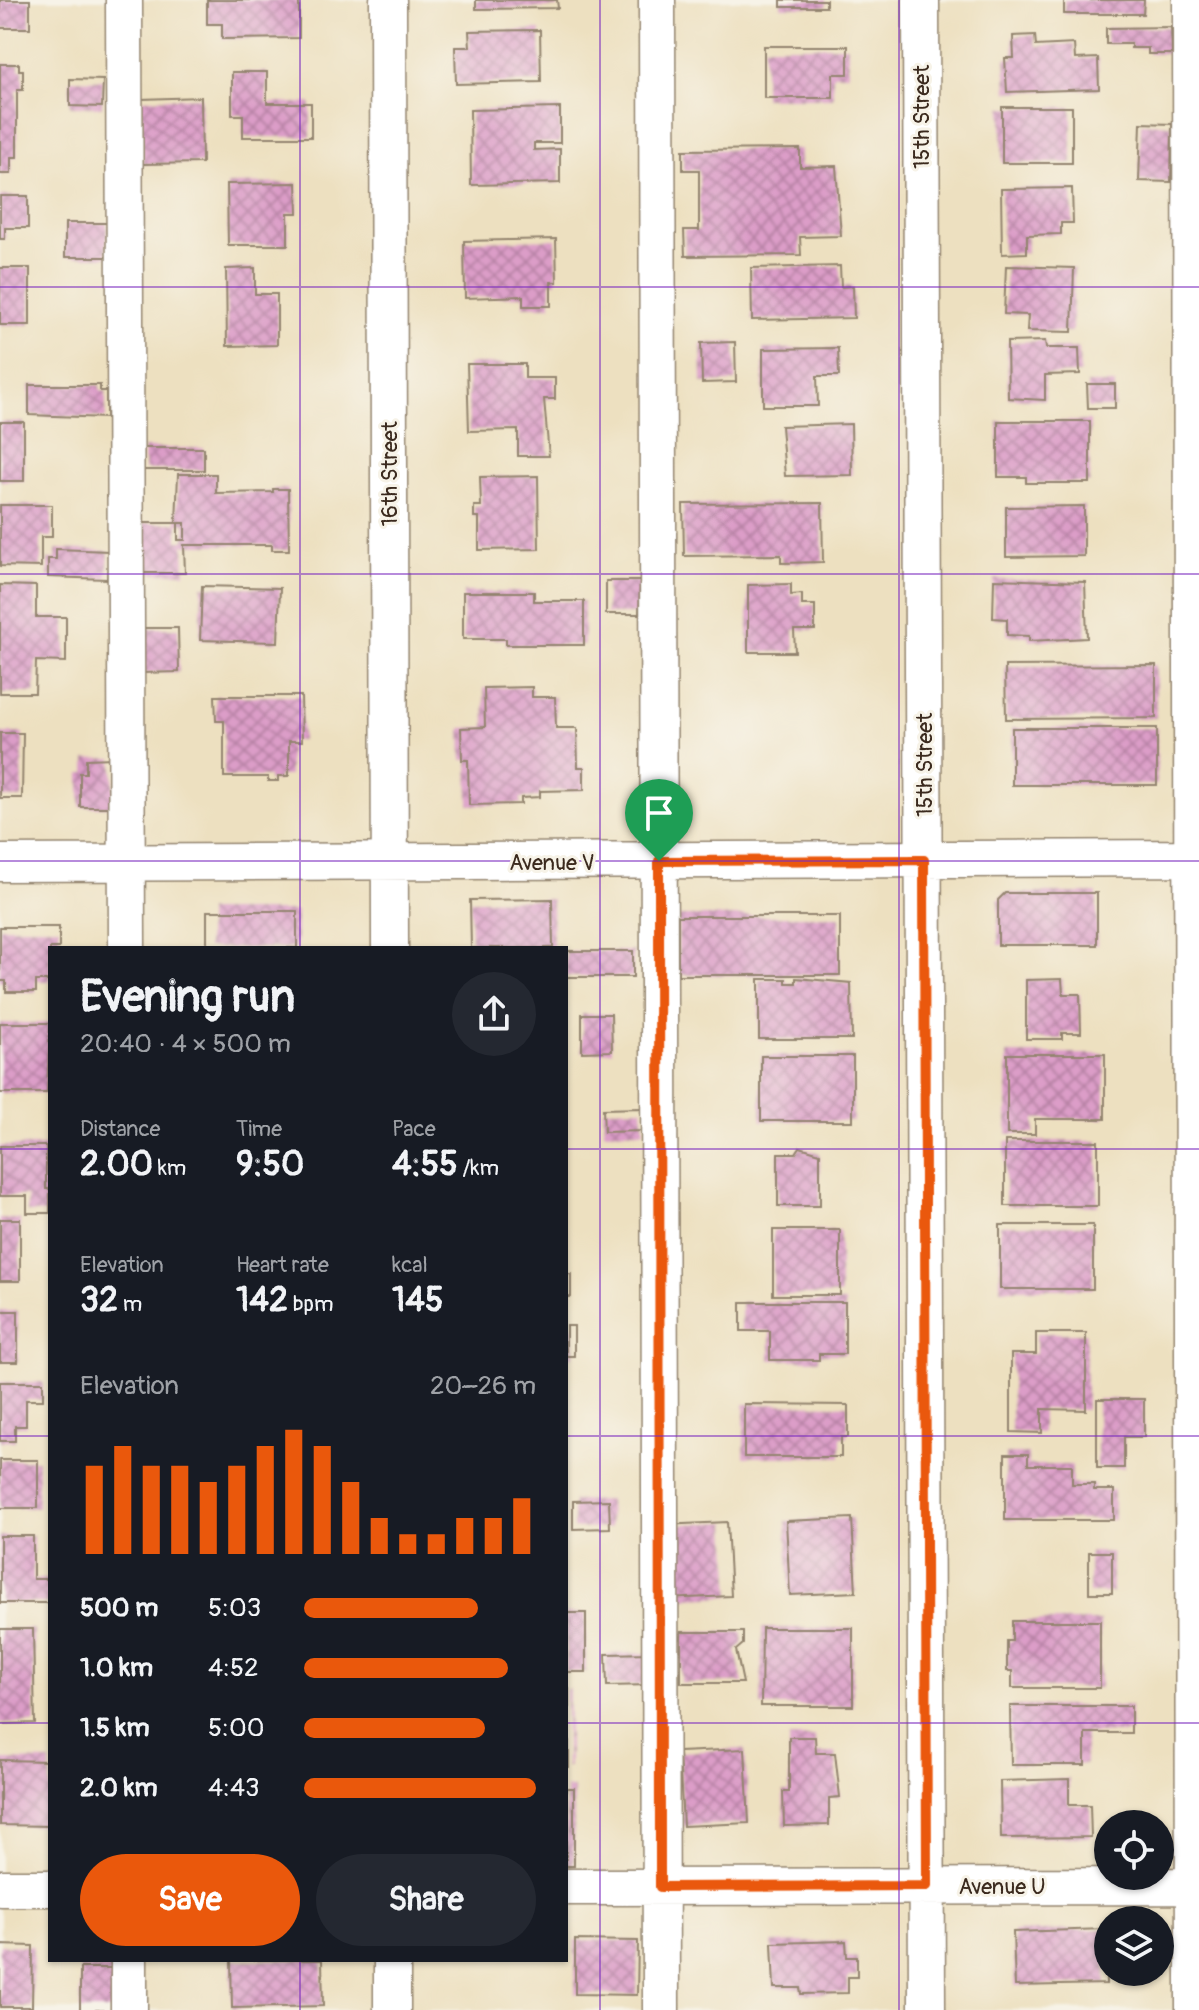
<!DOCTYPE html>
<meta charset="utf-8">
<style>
:root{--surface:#171b24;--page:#242831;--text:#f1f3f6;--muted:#9ea1a6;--accent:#ea580c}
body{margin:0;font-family:Pangolin,sans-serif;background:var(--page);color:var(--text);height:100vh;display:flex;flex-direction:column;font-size:30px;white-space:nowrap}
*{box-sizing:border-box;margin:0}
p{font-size:26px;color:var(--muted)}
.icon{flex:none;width:44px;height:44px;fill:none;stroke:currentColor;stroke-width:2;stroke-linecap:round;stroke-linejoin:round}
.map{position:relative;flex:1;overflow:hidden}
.sheet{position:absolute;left:48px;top:946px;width:520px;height:1016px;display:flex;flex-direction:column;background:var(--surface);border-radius:0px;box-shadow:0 2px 6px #0004}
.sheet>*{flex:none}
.controls{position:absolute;left:1094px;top:1810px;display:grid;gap:16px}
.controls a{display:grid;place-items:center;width:80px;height:80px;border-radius:50%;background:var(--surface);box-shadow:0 2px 6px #0004;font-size:40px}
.pin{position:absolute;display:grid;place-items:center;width:68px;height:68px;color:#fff;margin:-82px -34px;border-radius:50% 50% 50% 0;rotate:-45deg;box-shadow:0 0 8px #0007}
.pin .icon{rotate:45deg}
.round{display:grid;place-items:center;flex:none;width:84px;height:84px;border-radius:42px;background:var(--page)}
.summary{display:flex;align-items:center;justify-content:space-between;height:136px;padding:0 32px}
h1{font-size:44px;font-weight:700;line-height:60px}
.stats{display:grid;grid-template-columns:repeat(3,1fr);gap:12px;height:136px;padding:8px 32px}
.stats div{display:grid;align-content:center}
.stats b{font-size:34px;font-weight:700}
.stats small{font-size:22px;font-weight:400}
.stats p{font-size:22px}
.chart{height:224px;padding:16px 32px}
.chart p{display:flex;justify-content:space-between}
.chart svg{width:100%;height:144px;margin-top:8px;stroke:var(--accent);stroke-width:6}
.primary-button{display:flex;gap:16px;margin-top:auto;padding:16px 32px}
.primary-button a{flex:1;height:92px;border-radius:48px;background:var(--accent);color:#fff;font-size:32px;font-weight:700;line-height:92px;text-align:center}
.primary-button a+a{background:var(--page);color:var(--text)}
ul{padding:0 32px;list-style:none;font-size:26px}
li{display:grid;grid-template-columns:128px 96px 1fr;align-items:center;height:60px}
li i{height:20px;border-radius:10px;background:var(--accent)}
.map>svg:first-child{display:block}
</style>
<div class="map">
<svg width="1199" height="2010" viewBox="0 0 1199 2010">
<defs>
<pattern id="building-cross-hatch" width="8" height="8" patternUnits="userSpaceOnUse" patternTransform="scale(2)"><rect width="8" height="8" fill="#dc9dc8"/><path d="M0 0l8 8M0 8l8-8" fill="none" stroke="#b480a2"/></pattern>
</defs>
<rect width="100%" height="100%" fill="#f7f3e8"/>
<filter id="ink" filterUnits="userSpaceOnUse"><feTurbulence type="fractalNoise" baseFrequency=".0125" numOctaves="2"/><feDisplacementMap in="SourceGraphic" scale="16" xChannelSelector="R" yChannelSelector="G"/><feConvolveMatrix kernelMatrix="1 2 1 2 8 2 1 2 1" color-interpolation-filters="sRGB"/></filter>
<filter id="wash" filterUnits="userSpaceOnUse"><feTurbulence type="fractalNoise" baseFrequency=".006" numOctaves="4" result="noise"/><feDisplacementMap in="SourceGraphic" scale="32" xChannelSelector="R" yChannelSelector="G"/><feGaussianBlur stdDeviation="1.8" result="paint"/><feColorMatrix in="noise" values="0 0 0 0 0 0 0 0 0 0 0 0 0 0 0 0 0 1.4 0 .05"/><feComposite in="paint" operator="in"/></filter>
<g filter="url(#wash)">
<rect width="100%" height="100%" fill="#ede0c0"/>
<g id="blocks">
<!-- building -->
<path fill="url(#building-cross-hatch)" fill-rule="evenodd" d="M0,0H30V28H0Z
M207,0H299V38L222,39V24H207Z
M476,0H557L558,8L476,9Z
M781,0H826V7H781Z
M1064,0H1144L1143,14H1064Z
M1171,27L1172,54H1148V48H1131V44H1106V28Z
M540,30L541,82L456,84L455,47H470L469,31Z
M1035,35L1036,46L1074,44L1075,59L1098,58L1099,89L1007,92L1005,58H1014L1013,36Z
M764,46H848V74H833V98H764Z
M0,64H19V70H23V90H17V157H11V174H0Z
M232,72H267V103H311V137H243V115H232Z
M70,79L103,80L102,107L70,106Z
M201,97L202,163L143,164L141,99Z
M1002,107H1072V163H1002Z
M560,108V143H534V150L560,149V183L471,185L470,110Z
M1141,123L1172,124L1171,182L1139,181Z
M800,149V167L836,166L841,236L800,237L801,255L685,256L684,230H699V170H683V150Z
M297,183L298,213H288V245H228L227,184Z
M1072,188L1073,223H1061V234L1027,235V253L1002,254L1001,189Z
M0,196H28V228H5V239H0Z
M65,223H107V257H65Z
M556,239L557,282H551V306H523V296L465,298L464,241Z
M840,266L841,287L853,286L854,318L752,320L751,268Z
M1006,266L1074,268L1072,332L1027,331L1028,315L1004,314Z
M0,268H30V325H0Z
M255,268V294H277V345L227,346L226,269Z
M1045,341L1046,348H1079L1080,374L1045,375V400L1008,398L1007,342Z
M735,342L736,382L702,383L701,343Z
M838,348L839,376H817L818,406H763V349Z
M467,364H525V378H555V399H544L549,456H518V430L469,431Z
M1087,384H1115V408H1088Z
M29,385H100V391H106V418L29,415Z
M998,421H1090V483H1026V477H998Z
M0,422H24V481H0Z
M851,424L852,475L785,476L781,426Z
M144,448H204V470H144Z
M178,474H216V493L273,492V489H288L289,550H272V545H184L185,573H143V523H176ZM178,523H185V540H178Z
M538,476L539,549L479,550V517H474V506H481L480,477Z
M822,503L823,562L781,563V555L684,556L683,504Z
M0,505H52V537H41V567L0,566Z
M1084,506V556L1006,557V507Z
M56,549L109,551L107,579L48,577V559H56Z
M994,579L1085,582L1087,638L1029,641V636L1007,635V619L993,618Z
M606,581H640L639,614H606Z
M791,584V595L802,594V605H815V630H794L795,652H748V585Z
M0,585L36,586V617H66V662L36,661L35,693H0Z
M202,586L280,588L278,642L200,640Z
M463,592H534V601H584V645H506V639H463Z
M140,628H178L179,672L141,673Z
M1156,665V718L1006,719L1005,666Z
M532,687V697H555L556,728H577L578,767H584V790L540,791V797L521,798V804L469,805L468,760H462L461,728L485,727L484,688Z
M215,696H301L302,741H289V776H278V781H268V777H224V721H216Z
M1012,728H1157V785H1012Z
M0,733H23L22,798H0Z
M113,758L114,807H80V773H86V759Z
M1005,893H1097V945H998V900Z
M552,899L553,948H471L470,900Z
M207,911H297V948H207Z
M678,916H840V975H678Z
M0,927H59V948H50V981H36V992H6V981H0Z
M566,951H633V977H566Z
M796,978L851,983L852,1039H759V979H786V983H796Z
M1062,979L1063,994H1080L1081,1033H1062V1039H1026V980Z
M582,1014H611L612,1051L582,1052Z
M0,1023H50L47,1093H0Z
M1007,1054H1105V1119H1035V1134H1007Z
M761,1056H853V1121H761Z
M642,1108L644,1131L604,1132L603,1109Z
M1005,1141H1098V1206H1005Z
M0,1146H46V1189H50V1213H27V1196H0Z
M800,1147L820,1153V1206H778V1153H796Z
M0,1219H20V1281H0Z
M1000,1225H1093V1289H1000Z
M773,1230H840V1295H773Z
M566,1274H571V1297H566Z
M741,1302H845V1354H819V1360H770V1331H741Z
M0,1311H18V1362H0Z
M566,1326H574V1356H566Z
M1036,1333H1086V1410L1042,1409V1433L1011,1432V1354H1036Z
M0,1382H43V1400H26V1426H15V1441H0Z
M1097,1399H1144V1437H1124V1468H1097Z
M744,1404L848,1405V1437H841V1457H744Z
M1005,1454H1028V1465H1072V1484H1094V1490H1114V1520H1005Z
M0,1460H38V1508H0Z
M609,1500L610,1528L573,1529V1501Z
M852,1518L856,1592L790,1595L786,1521Z
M727,1522L731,1596L665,1599L662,1525Z
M0,1536H33V1579H49V1603H0Z
M1089,1552H1112V1593H1089Z
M566,1613H586V1672H566Z
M1012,1621H1100V1688H1012V1671H1007V1641H1012Z
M762,1628H853V1706H761Z
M0,1629H33L35,1723L0,1724Z
M681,1632H743V1644L736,1650L743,1683H681Z
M651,1653V1685L607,1686L606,1654Z
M566,1689H569V1767H566Z
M1010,1706H1131V1733H1085V1765H1011Z
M789,1737H815L816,1753H835L840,1797L829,1798V1825L784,1826L783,1792H789Z
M745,1749L749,1823L683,1826L679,1752Z
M0,1760L50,1761V1826L0,1825Z
M1069,1779V1805H1090L1091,1837L1001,1838L1000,1781Z
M566,1788H574V1866H566Z
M1105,1929L1106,1984L1015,1986L1013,1932Z
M575,1940L638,1941L637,1995L575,1994Z
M846,1941L847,1957H857V1977H848V1993L801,1994L800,1988H774L772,1943Z
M0,1945L33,1946L32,2007H0Z
M231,1960H322L323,2006L232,2008Z
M80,1968H114V2010H80Z"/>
</g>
</g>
<g filter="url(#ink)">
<use href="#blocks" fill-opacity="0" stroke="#94856f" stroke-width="2"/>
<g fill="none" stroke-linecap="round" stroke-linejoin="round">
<defs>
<path id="minor" d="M124,0L127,948
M388,0L390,948
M657,0L661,2010
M921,0L927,2010
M1191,0L1194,2010
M0,863L1199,858
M566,1887L1199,1886
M0,1888H50
M129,1960V2010
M392,1960V2010"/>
</defs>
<!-- minor casing -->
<use href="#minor" stroke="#94856f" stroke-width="39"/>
<!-- minor -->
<use href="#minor" stroke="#fff" stroke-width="36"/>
</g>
</g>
<g fill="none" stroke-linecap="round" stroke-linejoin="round" filter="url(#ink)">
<defs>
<path id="route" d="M924,860L927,1886L660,1887L659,861Z"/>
</defs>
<!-- route casing -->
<use href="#route" stroke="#fff" stroke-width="16"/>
<!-- route -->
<use href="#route" stroke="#ea580c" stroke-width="10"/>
</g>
<!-- grid -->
<path fill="none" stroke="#7b2cbf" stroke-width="2" stroke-opacity="0.55" d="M300,0V948M600,0V2010M899,0V2010M0,287H1199M0,574H1199M0,861H1199M0,1149H50M566,1149H1199M0,1436H50M566,1436H1199M0,1723H50M566,1723H1199M300,1960V2010"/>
<g text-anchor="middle" stroke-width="6" stroke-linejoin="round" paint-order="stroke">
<!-- street labels -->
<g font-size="22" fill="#3b2a1e" stroke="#f7f3e8">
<text transform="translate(921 117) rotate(-90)" y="8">15th Street</text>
<text transform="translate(389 474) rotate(-90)" y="8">16th Street</text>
<text transform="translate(924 765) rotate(-90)" y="8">15th Street</text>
<text x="552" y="870">Avenue V</text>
<text x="1002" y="1894">Avenue U</text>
</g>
</g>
</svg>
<div class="controls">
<a><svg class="icon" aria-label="locate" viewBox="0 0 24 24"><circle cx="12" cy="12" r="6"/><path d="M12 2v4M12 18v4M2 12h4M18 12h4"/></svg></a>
<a><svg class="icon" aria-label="layers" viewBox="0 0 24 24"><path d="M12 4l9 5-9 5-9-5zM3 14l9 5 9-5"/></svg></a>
</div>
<div class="pin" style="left:659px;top:861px;background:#1e9e55"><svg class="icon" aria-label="arrive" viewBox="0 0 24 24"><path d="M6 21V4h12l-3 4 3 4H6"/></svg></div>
<section class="sheet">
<div class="summary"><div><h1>Evening run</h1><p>20:40 · 4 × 500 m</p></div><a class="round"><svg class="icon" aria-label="share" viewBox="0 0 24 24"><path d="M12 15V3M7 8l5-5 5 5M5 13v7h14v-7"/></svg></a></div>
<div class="stats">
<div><p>Distance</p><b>2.00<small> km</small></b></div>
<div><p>Time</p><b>9:50</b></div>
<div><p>Pace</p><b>4:55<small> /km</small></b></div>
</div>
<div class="stats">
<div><p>Elevation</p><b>32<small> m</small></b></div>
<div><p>Heart rate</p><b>142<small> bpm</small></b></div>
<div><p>kcal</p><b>145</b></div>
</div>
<div class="chart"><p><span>Elevation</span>20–26 m</p>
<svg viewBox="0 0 160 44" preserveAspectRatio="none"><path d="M5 44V17M15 44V11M25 44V17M35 44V17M45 44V22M55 44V17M65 44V11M75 44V6M85 44V11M95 44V22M105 44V33M115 44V38M125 44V38M135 44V33M145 44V33M155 44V27"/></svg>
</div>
<ul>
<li><b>500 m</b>5:03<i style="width:75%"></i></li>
<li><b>1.0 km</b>4:52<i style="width:88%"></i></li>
<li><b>1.5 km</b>5:00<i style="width:78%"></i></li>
<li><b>2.0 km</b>4:43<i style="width:100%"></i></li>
</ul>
<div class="primary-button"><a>Save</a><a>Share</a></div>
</section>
</div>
